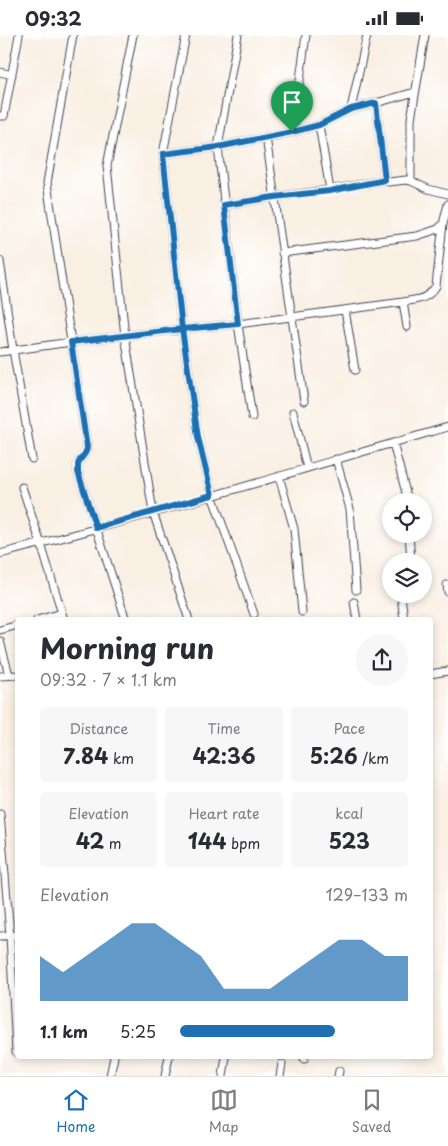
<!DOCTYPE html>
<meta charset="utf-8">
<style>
:root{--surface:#fff;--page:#f7f7f7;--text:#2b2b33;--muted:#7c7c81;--line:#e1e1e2;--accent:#1f6fb2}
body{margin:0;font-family:"Playpen Sans",sans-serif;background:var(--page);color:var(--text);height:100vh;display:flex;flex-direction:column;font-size:19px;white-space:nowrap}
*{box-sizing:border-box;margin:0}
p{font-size:16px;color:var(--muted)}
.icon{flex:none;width:28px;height:28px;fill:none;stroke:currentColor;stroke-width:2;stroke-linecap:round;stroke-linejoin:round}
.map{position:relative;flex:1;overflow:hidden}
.side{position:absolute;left:15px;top:582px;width:418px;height:442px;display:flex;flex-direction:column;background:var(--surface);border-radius:5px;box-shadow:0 2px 8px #0003}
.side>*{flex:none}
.controls{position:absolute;left:382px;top:458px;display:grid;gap:10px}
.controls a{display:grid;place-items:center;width:50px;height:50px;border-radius:50%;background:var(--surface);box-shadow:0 2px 8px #0003;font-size:25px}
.pin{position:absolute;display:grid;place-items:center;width:42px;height:42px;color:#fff;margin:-51px -21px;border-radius:50% 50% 50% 0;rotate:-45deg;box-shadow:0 0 5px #0007}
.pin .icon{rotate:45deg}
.round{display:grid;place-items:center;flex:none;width:52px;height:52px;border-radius:26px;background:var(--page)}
.overview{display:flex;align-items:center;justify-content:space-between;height:85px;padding:0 25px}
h1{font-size:28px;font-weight:700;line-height:38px}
.stats{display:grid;grid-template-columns:repeat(3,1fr);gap:8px;height:85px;padding:5px 25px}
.stats div{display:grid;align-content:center;border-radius:5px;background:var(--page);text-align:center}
.stats b{font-size:21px;font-weight:700}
.stats small{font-size:14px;font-weight:400}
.stats p{font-size:14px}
.chart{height:140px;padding:10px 25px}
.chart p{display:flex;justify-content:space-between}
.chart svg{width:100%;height:90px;margin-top:5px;fill:var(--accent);opacity:.7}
ul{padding:0 25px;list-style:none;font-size:16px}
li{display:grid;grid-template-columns:80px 60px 1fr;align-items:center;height:38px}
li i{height:12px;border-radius:6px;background:var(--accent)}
.status{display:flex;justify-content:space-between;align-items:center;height:35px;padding:0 25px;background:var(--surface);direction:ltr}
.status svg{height:14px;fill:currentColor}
.menu{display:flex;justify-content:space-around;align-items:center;height:70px;border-top:1px solid var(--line);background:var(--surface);font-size:14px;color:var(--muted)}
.menu a{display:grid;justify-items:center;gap:2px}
.menu .current{color:var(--accent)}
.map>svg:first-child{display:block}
</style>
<div class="status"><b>09:32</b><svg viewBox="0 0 49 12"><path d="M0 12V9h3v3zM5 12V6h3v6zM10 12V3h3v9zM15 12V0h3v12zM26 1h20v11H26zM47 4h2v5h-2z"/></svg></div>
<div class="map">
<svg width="448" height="1041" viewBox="0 0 448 1041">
<rect width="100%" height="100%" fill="#fff"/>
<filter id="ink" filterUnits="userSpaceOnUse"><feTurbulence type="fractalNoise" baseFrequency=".02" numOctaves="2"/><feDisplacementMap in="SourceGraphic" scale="10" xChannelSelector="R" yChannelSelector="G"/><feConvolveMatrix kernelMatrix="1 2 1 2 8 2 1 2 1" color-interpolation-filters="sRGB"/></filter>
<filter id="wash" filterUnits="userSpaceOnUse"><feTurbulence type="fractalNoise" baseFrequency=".0096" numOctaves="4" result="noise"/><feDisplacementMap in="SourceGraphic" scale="20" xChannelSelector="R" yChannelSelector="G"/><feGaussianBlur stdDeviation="1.12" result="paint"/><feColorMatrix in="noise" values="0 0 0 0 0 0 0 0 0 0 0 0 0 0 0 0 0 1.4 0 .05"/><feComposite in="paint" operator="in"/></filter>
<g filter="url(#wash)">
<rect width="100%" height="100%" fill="#f9efe2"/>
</g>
<g filter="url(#ink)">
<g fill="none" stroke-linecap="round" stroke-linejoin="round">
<defs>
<path id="minor" d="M73,0L47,148L87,412C87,420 80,422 78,429C78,430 78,436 78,437L126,585
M133,0L107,131L125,301L153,477L189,585
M186,0L163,119L182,294L198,402L212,460L254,579
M238,0L218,112L293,97L319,90L351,74L367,0
M0,37L12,40
M415,57L376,68L385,145L389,147L406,145L411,146L428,154L448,159
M351,74L376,68
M0,81H4L19,0
M293,97L306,0
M266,102L304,366
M163,119L218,112L238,289L252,382
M411,146V84L425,0
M330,155L385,145
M225,170L274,162L330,155L319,90
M282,218L417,201L438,194L443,189
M0,226L13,315L32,424
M403,267L407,292
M345,275L355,335
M0,317L71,307L182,294L238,289L403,267C418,264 427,265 436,251L443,189L448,169
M293,377L307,433
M393,408L406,458L407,466
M336,424L350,474L356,555
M279,441L294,494L302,577
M22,452L41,509L64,585
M409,499L411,526
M0,519C150,481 299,435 448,392
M447,550L448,557
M401,561L404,585
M354,567L357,585
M37,585L62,578
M0,595L18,590
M0,606L9,640
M430,639L448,636
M0,641L18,640
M0,779L10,900L16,1017
M0,901L18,900
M304,1024V1022
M110,1041L114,1022
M165,1041L169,1022
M223,1041L226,1022
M280,1041L282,1029
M338,1041L339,1036"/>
</defs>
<!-- minor casing -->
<use href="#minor" stroke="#424154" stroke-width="9"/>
<!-- minor -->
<use href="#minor" stroke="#fff" stroke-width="7"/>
</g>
</g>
<g fill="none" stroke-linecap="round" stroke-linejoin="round" filter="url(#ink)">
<defs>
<path id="route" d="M292,97L218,112L163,119L182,294L71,307L87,412C87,420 80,422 78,429C78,430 78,436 78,437L96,493L212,460L198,402L182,294L238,289L224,170L274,162L330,156L385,145L376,68L351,74L319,90L292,97"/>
</defs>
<!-- route casing -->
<use href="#route" stroke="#fff" stroke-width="10"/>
<!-- route -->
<use href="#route" stroke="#1f6fb2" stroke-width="6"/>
</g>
</svg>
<div class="controls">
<a><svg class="icon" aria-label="locate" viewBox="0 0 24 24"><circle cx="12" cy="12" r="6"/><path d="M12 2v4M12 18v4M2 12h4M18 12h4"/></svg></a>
<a><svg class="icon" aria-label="layers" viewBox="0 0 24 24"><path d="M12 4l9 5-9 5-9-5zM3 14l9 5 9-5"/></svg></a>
</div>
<div class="pin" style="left:292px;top:97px;background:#1e9e55"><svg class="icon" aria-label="arrive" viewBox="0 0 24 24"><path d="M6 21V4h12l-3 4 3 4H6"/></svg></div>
<section class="side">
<div class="overview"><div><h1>Morning run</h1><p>09:32 · 7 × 1.1 km</p></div><a class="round"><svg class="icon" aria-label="share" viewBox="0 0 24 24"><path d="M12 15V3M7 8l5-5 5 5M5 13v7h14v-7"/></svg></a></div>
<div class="stats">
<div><p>Distance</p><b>7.84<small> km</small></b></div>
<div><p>Time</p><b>42:36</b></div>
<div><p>Pace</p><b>5:26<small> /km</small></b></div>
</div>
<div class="stats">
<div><p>Elevation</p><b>42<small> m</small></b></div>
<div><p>Heart rate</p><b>144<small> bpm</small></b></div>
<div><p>kcal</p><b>523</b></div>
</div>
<div class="chart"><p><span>Elevation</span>129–133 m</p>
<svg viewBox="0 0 160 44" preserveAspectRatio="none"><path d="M0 44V22L10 30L20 22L30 14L40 6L50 6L60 14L70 22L80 38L90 38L100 38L110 30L120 22L130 14L140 14L150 22L160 22V44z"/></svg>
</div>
<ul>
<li><b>1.1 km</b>5:25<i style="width:68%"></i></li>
</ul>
</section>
</div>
<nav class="menu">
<a class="current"><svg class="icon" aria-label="home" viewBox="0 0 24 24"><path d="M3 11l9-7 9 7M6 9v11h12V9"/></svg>Home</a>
<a><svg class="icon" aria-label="map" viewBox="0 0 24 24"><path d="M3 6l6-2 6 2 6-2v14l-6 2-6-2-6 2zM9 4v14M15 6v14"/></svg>Map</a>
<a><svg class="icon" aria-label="saved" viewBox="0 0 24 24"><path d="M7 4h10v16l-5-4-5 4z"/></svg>Saved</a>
</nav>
